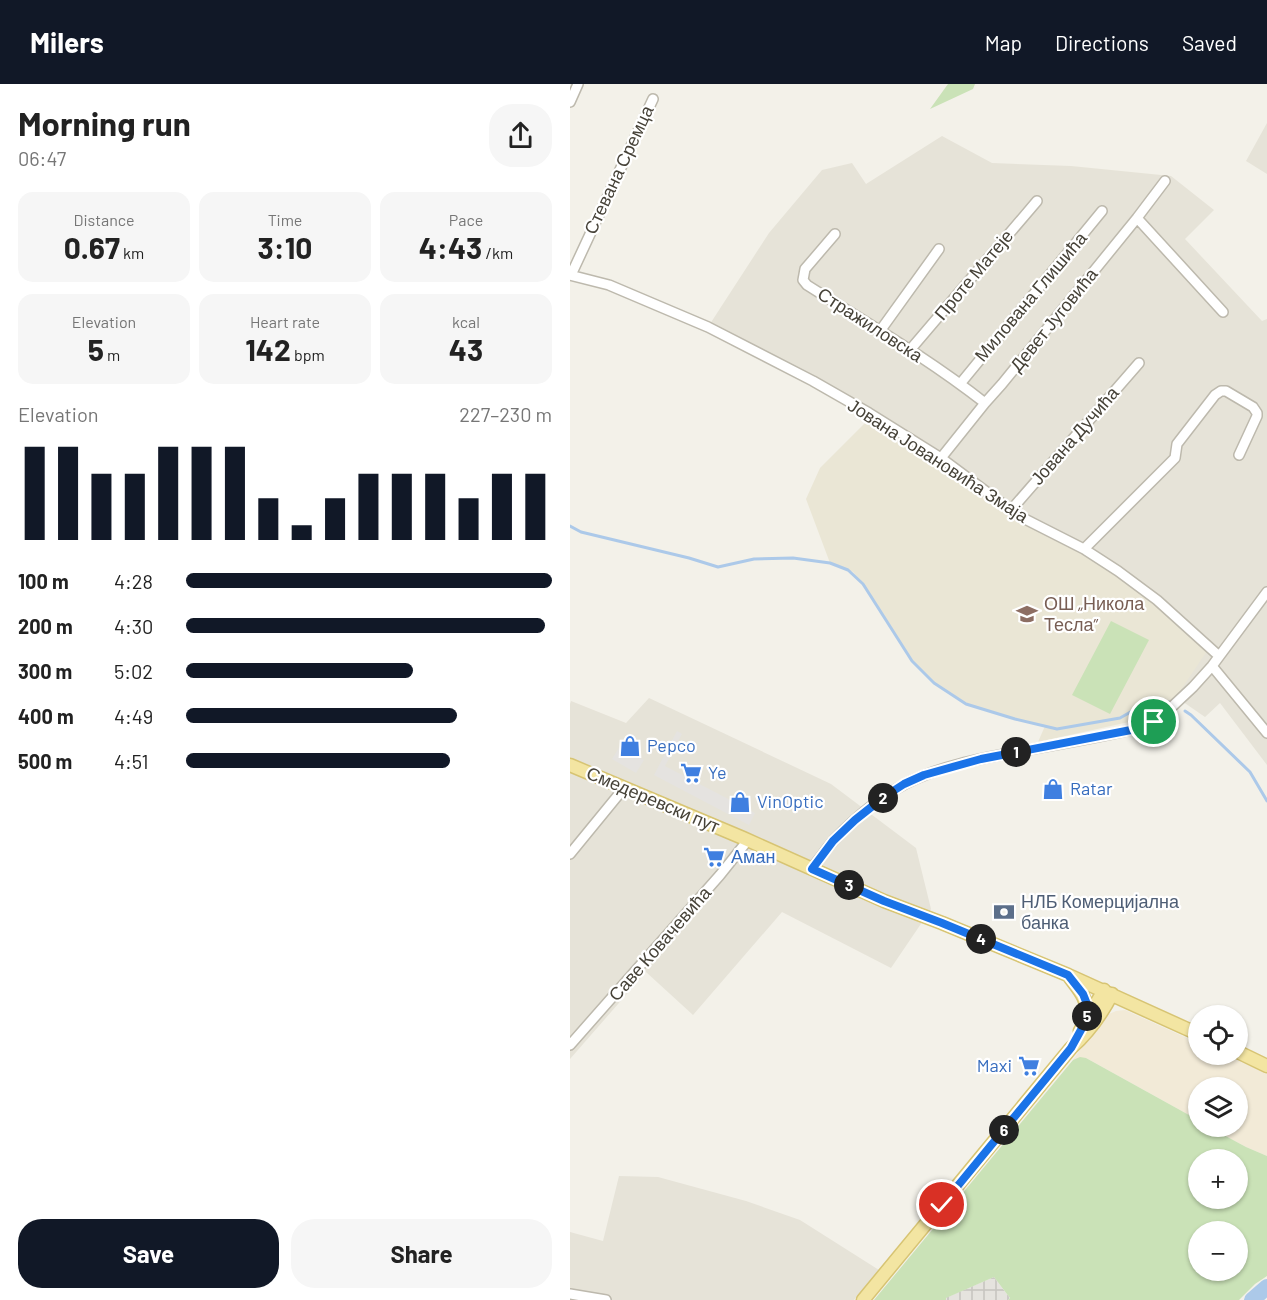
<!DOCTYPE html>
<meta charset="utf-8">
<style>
:root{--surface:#fff;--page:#f6f6f6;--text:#222;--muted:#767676;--accent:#111827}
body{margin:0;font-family:Barlow,sans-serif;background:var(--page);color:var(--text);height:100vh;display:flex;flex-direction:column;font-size:22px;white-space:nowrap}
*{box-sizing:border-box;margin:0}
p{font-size:20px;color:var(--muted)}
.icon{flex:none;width:33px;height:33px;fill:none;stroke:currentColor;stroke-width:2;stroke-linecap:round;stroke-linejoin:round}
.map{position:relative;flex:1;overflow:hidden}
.details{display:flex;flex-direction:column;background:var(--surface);width:570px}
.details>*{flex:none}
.buttons{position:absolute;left:618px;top:921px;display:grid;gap:12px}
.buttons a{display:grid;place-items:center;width:60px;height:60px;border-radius:50%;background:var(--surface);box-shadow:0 2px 4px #0004;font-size:30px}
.pin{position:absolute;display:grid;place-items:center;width:51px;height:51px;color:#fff;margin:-26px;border:3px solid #fff;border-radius:50%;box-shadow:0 2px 6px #0007}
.km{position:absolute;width:30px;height:30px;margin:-15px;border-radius:50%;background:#222;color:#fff;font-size:16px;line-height:30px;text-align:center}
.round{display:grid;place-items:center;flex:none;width:63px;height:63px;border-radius:24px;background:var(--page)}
.overview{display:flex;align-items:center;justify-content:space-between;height:102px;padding:0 18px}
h1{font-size:33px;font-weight:700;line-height:45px}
.stats{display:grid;grid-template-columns:repeat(3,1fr);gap:9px;height:102px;padding:6px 18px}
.stats div{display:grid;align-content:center;border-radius:15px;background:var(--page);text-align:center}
.stats b{font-size:30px;font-weight:700}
.stats small{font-size:16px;font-weight:400}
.stats p{font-size:16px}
.chart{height:168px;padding:12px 18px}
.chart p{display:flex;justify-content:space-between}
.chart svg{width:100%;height:108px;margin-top:6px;stroke:var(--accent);stroke-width:6}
.action{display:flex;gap:12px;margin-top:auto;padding:12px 18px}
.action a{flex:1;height:69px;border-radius:24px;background:var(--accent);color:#fff;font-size:24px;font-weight:700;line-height:69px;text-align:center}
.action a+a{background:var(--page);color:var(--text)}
ul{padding:0 18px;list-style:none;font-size:20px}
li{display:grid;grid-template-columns:96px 72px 1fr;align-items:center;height:45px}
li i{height:15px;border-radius:8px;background:var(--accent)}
header{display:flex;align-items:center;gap:36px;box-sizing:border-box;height:84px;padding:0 30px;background:var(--accent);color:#fff}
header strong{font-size:28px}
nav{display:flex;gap:33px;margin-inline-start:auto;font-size:21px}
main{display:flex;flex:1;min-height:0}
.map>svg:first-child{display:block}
</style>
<header>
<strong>Milers</strong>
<nav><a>Map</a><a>Directions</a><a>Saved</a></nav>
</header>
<main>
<section class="details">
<div class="overview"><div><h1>Morning run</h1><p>06:47</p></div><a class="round"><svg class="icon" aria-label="share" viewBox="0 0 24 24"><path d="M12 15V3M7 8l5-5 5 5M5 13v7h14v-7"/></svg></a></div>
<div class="stats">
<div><p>Distance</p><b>0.67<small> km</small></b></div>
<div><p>Time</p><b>3:10</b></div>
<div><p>Pace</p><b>4:43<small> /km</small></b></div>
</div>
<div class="stats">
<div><p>Elevation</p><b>5<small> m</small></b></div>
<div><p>Heart rate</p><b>142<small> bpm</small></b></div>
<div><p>kcal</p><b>43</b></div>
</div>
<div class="chart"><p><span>Elevation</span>227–230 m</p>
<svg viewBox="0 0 160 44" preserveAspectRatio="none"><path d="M5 44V6M15 44V6M25 44V17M35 44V17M45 44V6M55 44V6M65 44V6M75 44V27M85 44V38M95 44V27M105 44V17M115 44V17M125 44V17M135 44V27M145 44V17M155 44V17"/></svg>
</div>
<ul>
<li><b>100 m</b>4:28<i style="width:100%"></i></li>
<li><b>200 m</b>4:30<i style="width:98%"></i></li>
<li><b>300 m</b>5:02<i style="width:62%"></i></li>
<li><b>400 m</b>4:49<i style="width:74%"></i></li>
<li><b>500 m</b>4:51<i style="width:72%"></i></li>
</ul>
<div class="action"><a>Save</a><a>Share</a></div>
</section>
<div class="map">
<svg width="697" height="1216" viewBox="0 0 697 1216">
<defs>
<pattern id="industrial-grid" width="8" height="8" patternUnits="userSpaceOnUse" patternTransform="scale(1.5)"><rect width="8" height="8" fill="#e5e3de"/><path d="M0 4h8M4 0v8" fill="none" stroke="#c6c4bf"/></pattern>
</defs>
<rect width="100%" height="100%" fill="#f3f1e9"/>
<!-- residential -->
<path fill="#e6e3d8" d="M697,39V90L676,77Z
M372,52L422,79L501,82L601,92L644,126L615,155L692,237L697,235V681L650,619L635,633L606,613L548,487L449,432L371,374L138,243L199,149L252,86L282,79L296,100Z
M79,614L261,700L346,764L361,825L321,884L212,828L123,931L76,888L0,975V620L1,617L56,639Z
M49,1092L88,1093L176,1117L230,1136L309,1186L284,1216H0V1148L33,1157Z"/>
<!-- commercial -->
<path fill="#f2ead7" d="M555,926L628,959V970L654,971L697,989V1072L676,1063L639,1043L668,1042V1004H628V1036L516,974L503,976L529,940L539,930L546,927Z"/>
<!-- industrial -->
<path fill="url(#industrial-grid)" d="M424,1193L440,1214L438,1216H376L375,1214Z"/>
<!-- education -->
<path fill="#eae6d5" d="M303,331L449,432L587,516L639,564L606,613L568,636L468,658L475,642L445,635L396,620L364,599L342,577L293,500L283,488L260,479L236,415L250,384Z"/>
<!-- grass -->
<path fill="#cae2b7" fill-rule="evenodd" d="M378,0H405L403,5L360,25Z
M541,537L579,556L540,630L502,611Z
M510,973L516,974L628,1036V1042L639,1043L676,1063L697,1072V1192L685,1200L669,1216H438L440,1214L424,1193L376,1214V1216H304L503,976ZM628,1076H668V1114H628ZM628,1148H668V1186H628Z"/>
<!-- parking -->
<path fill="#e5e3e0" d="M107,647L112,650L95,682L185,729L179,741L84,691Z
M50,662L74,676L66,689L42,675Z"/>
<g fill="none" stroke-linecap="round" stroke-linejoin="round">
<!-- stream -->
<path stroke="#acc9e9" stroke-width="3" d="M0,442L11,448L119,474L148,483L184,475L223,474L260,479L278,486L293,500L342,577L364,599L396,620L445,635L487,645L550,634L571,622L599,618
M615,627L621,631L680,688L697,717"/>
<!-- river -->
<path stroke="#acc9e9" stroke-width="16" d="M682,1216L697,1203"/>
<defs>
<path id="minor" d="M0,18L8,0
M567,134L653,228
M265,150L235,185L233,196L237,201C297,239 359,275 415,319
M0,191L39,201L138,243L243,297L299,329L371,374L449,432L514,465L548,487L587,516L649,572
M1,191L83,15
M310,247L369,165
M340,266L467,117
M390,300L532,127
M371,374L415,319L432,300L567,134L595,97
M441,426L569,279
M514,465L605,374L607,360L645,311L651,307H656L683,323L687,329V332L669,371
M642,582L697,649
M0,770L54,704
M241,785C249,776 256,765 264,756C284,735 309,714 335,700C368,683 405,676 440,669C481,662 521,655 561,646L584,638L592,632L623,603L642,582L697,508
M0,961L150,791L178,756
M0,1210L36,1216"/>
<path id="major" d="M0,681L173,754L314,817L372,839L498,891L628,950
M498,891C510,907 518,914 517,934
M510,947L534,906
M668,968L697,982
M293,1216L501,964C519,948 531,931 542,910"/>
</defs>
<!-- minor casing -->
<use href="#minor" stroke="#bdb9ad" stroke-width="12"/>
<!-- major casing -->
<use href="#major" stroke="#d7c473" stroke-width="15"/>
<!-- minor -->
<use href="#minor" stroke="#fff" stroke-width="9"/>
<!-- major -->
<use href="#major" stroke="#f3e5a2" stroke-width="12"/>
</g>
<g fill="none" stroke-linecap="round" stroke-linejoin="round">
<defs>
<path id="route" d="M372,1121L501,964L517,935L518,925L517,920L513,910L498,891L372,839L314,817L242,785L263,757L285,736L314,713L334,700L354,691L411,675L561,646L584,638"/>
</defs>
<!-- route casing -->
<use href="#route" stroke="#fff" stroke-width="12"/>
<!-- route -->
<use href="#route" stroke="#1a73e8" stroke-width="8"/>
</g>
<!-- icons -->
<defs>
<symbol id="school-bare" viewBox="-9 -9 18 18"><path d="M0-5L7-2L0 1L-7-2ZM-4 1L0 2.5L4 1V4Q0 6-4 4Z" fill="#8d6e63" stroke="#fff" stroke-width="2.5" paint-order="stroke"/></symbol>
<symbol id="shop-bare" viewBox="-9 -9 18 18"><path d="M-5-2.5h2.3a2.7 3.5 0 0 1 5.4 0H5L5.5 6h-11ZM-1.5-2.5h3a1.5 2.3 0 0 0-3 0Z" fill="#3f7fe0" stroke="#fff" stroke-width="2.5" paint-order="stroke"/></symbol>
<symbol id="supermarket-bare" viewBox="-9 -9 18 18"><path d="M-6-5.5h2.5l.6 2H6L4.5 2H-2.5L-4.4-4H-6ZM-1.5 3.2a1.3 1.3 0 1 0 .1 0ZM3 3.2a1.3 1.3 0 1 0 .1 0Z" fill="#3f7fe0" stroke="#fff" stroke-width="2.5" paint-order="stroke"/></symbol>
<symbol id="bank-bare" viewBox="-9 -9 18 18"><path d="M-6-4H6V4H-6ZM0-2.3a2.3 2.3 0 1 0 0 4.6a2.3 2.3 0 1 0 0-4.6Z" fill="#5c6f8a" stroke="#fff" stroke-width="2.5" paint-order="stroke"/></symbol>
</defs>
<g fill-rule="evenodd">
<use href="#school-bare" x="442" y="515" width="30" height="30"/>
<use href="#shop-bare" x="45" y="647" width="30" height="30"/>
<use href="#supermarket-bare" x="106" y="674" width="30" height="30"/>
<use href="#shop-bare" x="468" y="690" width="30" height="30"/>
<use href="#shop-bare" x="155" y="703" width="30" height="30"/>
<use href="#supermarket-bare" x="129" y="758" width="30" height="30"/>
<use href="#bank-bare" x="419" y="813" width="30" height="30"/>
<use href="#supermarket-bare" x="444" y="967" width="30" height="30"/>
</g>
<g text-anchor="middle" stroke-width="4.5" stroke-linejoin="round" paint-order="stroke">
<!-- street labels -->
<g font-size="18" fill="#464238" stroke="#fff">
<text transform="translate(49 86) rotate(-65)" y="6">Стевана Сремца</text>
<text transform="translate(404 191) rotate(-50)" y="6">Проте Матеје</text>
<text transform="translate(461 213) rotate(-50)" y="6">Милована Глишића</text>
<text transform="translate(484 236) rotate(-51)" y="6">Девет Југовића</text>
<text transform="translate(300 241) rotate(33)" y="6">Стражиловска</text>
<text transform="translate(505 352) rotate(-49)" y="6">Јована Дучића</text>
<text transform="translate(368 377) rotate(33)" y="6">Јована Јовановића Змаја</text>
<text transform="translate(83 716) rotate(23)" y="6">Смедеревски пут</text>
<text transform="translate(90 860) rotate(-49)" y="6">Саве Ковачевића</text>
</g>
<!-- education labels -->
<g font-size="18" fill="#785e54" stroke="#fff" text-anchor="start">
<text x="474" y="526">ОШ „Никола<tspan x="474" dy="21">Тесла”</tspan></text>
</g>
<!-- shop labels -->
<g font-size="18" fill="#366cbe" stroke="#fff" text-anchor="start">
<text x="77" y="668">Pepco</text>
<text x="138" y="695">Ye</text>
<text x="500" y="711">Ratar</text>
<text x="187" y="724">VinOptic</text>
<text x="161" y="779">Аман</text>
<text x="442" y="988" text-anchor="end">Maxi</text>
</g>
<!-- service labels -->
<g font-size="18" fill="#4e5e75" stroke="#fff" text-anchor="start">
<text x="451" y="824">НЛБ Комерцијална<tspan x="451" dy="21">банка</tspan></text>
</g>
</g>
</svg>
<div class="buttons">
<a><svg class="icon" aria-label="locate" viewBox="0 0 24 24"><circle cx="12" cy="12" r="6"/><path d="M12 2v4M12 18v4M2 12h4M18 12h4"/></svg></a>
<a><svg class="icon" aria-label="layers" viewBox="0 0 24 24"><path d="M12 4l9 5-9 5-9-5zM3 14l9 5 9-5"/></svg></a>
<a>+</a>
<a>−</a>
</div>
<div class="pin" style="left:584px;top:638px;background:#1e9e55"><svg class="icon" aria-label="arrive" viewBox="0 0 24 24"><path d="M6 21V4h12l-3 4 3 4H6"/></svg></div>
<div class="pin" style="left:372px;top:1121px;background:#d93025"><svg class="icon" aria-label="check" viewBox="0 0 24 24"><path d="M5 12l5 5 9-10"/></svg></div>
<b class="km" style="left:446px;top:668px">1</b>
<b class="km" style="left:313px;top:714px">2</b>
<b class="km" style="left:279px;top:801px">3</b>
<b class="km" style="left:411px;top:855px">4</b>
<b class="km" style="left:517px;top:932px">5</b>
<b class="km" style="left:434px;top:1046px">6</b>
</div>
</main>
